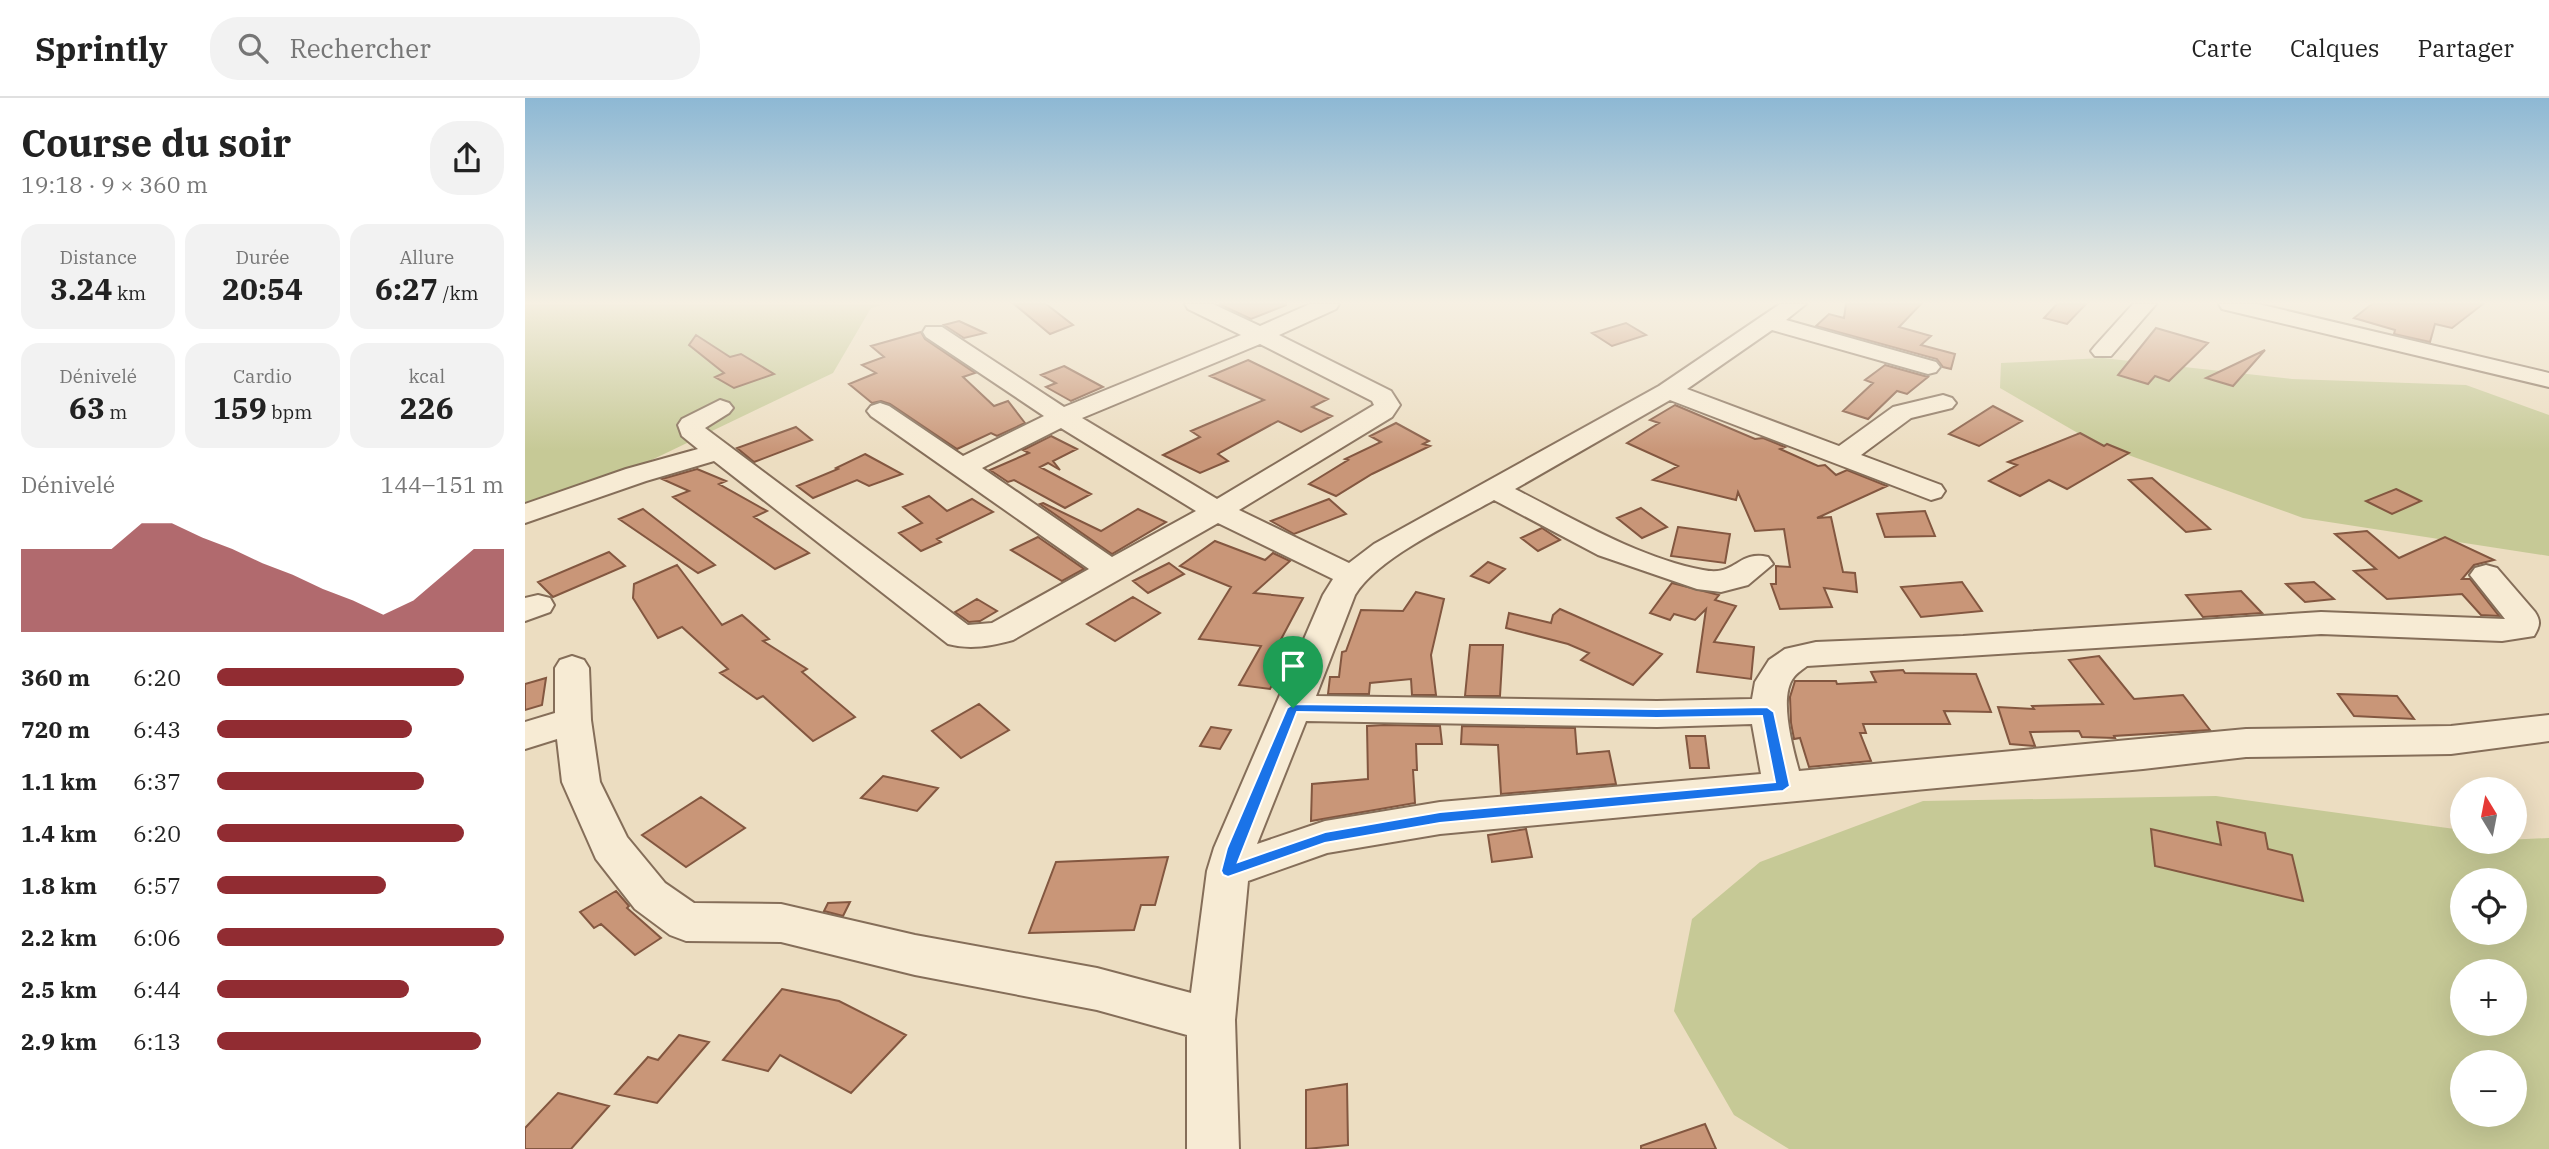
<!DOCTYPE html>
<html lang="fr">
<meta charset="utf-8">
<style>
:root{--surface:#fff;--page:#f2f2f2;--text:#222;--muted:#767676;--line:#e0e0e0;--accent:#912c32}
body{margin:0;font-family:"IBM Plex Serif",serif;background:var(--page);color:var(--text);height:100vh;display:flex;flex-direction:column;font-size:26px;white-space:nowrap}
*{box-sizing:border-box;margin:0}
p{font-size:23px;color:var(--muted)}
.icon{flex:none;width:38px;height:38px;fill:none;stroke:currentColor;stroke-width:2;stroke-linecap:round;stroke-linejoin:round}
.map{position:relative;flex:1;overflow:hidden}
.details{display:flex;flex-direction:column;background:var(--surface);width:525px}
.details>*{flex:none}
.needle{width:46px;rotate:350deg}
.tools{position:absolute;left:1925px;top:679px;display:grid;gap:14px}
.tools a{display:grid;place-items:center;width:77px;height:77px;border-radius:50%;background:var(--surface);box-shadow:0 7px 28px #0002;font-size:35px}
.pin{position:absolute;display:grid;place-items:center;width:60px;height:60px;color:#fff;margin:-72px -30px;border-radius:50% 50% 50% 0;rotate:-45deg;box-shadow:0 0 7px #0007}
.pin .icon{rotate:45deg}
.round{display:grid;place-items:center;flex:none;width:74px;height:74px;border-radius:28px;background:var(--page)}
.headline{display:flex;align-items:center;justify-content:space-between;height:119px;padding:0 21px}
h1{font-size:38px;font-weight:700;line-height:52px}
.figures{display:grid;grid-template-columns:repeat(3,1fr);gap:10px;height:119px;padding:7px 21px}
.figures div{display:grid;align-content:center;border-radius:18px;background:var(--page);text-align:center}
.figures b{font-size:30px;font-weight:700}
.figures small{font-size:19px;font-weight:400}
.figures p{font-size:19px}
.chart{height:196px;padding:14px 21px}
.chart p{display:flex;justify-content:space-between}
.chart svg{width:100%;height:126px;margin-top:7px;fill:var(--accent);opacity:.7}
ul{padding:0 21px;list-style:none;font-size:23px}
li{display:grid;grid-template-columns:112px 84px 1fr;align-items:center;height:52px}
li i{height:18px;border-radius:9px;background:var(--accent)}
header{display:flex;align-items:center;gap:42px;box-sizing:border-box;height:98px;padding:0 35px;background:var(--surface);border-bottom:2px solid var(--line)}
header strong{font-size:33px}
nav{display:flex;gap:38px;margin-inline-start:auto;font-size:24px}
.search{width:490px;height:63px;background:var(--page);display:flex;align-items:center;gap:18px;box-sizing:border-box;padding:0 24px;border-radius:28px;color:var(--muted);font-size:26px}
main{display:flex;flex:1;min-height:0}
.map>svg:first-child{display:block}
</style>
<header>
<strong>Sprintly</strong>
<div class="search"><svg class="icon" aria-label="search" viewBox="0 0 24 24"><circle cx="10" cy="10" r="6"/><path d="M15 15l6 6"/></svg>Rechercher</div>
<nav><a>Carte</a><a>Calques</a><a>Partager</a></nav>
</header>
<main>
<section class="details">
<div class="headline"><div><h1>Course du soir</h1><p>19:18 · 9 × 360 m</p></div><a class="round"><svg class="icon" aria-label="share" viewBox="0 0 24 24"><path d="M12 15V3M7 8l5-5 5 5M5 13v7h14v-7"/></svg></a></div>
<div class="figures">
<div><p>Distance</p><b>3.24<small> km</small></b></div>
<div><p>Durée</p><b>20:54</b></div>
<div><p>Allure</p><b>6:27<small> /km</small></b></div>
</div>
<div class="figures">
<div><p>Dénivelé</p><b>63<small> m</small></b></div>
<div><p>Cardio</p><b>159<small> bpm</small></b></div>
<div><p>kcal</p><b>226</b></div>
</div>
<div class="chart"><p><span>Dénivelé</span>144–151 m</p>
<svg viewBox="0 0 160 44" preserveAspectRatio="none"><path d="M0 44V15L10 15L20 15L30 15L40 6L50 6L60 11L70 15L80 20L90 24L100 29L110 33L120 38L130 33L140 24L150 15L160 15V44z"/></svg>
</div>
<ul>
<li><b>360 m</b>6:20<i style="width:86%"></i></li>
<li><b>720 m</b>6:43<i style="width:68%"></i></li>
<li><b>1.1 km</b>6:37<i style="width:72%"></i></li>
<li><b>1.4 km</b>6:20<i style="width:86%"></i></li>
<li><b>1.8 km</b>6:57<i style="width:59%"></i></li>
<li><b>2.2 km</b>6:06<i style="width:100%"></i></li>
<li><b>2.5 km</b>6:44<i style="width:67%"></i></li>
<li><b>2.9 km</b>6:13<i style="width:92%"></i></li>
</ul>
</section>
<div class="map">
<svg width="2024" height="1051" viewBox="0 0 2024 1051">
<rect width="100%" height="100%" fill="#ecddc1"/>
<!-- green -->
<path fill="#c6c996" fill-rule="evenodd" d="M0,206H360L346,210L308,275L37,405L0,413Z
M1578,260L1767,281L1941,287L2024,317V458L1778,420L1570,345L1475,290L1476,265Z
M1691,698L1937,732V744L2024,740V1051H1264L1209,1017L1149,913L1167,821L1235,764L1398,703ZM1937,782H1990V835H1937ZM1937,873H1990V926H1937ZM1937,964H1990V1017H1937Z"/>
<!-- building -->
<path fill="#c99678" stroke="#835740" stroke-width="2" d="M489,206H521L548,227L525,236Z
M694,206H761V207L726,221Z
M1321,206H1396L1374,229L1406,238L1396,247L1430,256L1426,271L1418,269L1412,261L1291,228L1304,216L1319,220Z
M1532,206H1561L1542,226L1519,220Z
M1847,206H1958L1927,230L1910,226L1905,244L1869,236L1870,232L1829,220Z
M434,223L460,235L439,240L419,227Z
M1101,225L1121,237L1087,248L1067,235Z
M1631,230L1683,245L1644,283L1630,278L1623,286L1593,277Z
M396,234L400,241L450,275L438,279L469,308L483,303L500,325L472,338L466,335L432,351L365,306L356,303L347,305L324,286L351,275L337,267L359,259L346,248Z
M171,237L205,259L216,256L249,276L209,290L190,279L199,275L164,247Z
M1740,252L1708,288L1681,280Z
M723,262L803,301L787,309L807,318L776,334L753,323L696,354L693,356L703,363L675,375L638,357L675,339L666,333L739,302L685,278Z
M1360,267L1403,279L1382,296L1372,293L1343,321L1318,313L1348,285L1340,282Z
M539,268L578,289L546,303L521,289L531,285L516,277Z
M1150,307L1230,341L1238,340L1260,349L1255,351L1293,368L1300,367L1311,377L1322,372L1362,388L1292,420L1306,419L1318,474L1330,475L1332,494L1299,490L1307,509L1255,511L1246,486H1251V468L1265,469L1259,431L1230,433L1213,394L1211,402L1128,382L1153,368L1102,345L1134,325L1125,322Z
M1468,308L1497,323L1454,348L1424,336Z
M871,325L904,343L898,346L905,348L847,376L811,398L784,386L823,362L820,361L856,344L845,338Z
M271,329L287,342L229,364L212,350Z
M1555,335L1579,348L1582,346L1604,355L1542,391L1524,382L1495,398L1464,383L1492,367L1483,364Z
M526,338L552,351L528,363L535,372L523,365L515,369L566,396L540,410L489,382L483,384L465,372L504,355L498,352Z
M340,356L377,376L344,388L332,382L288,400L272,388L313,371L311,370Z
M172,371L201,383L194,386L242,413L229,419L284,455L250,471L148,399L164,393L137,381Z
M1627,380L1685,431L1661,434L1604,382Z
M1871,391L1896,403L1867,416L1841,403Z
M404,398L422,413L447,401L468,414L412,441L416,444L396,453L374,435L397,425L378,409Z
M804,401L821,416L769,436L746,423Z
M518,405L576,433L613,411L641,424L587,456L515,406Z
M1116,410L1142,429L1117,440L1092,420Z
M118,411L190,467L173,475L94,421Z
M1400,413L1410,438L1360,439L1352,416Z
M1153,429L1205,436L1200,465L1146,458Z
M1017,430L1035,442L1013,453L996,440Z
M1842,433L1874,460L1920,439L1969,462L1949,467L1937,481H1945L1974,518L1956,517L1937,496L1862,501L1829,473L1851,471L1810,436Z
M513,439L559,471L537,483L486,452Z
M690,443L740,462L748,455L765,463L729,495L778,500L754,545L768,547L745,591L714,587L736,548L674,541L706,489L655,468Z
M84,454L100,468L28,499L13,484Z
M963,464L980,471L964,485L946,478Z
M644,465L659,476L623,495L608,483Z
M152,467L197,527L217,517L244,541L238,543L282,571L277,574L330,619L288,643L238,598L232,601L195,575L203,571L157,529L133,540L108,500L109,486Z
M1437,484L1457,513L1396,519L1376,489Z
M1789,484L1809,501L1780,504L1761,486Z
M1147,485L1194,497L1190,502L1211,508L1189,544L1229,549L1226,581L1172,574L1181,511L1170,522L1149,516L1145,522L1125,515Z
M1716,493L1737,515L1678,519L1661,497Z
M891,494L919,501L906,557L911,597H887L886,581L845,585L844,596H803L805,579H814L817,554L821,553L836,512L878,513Z
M608,499L635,515L590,543L562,526Z
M452,501L472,513L455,523L444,524L430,514Z
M1035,511L1137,556L1108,587L1056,562L1064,555L1043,546L981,530L984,515L1026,525L1028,517Z
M945,547H978L975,598H940Z
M1574,558L1609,601L1658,597L1685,632L1589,638L1590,640L1557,639L1554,633L1505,634L1510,648L1485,646L1473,609L1509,611L1507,608L1578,606L1544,562Z
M1378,572L1380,575L1451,576L1466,614L1419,613L1425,626H1338L1341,635H1335L1346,663L1284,669L1275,640L1269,641L1266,625L1265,599L1270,583H1311L1312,586L1351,584L1346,574Z
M21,580L17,607L0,612V586Z
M1813,596L1872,598L1889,621L1829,618Z
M454,606L484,632L436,660L407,633Z
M859,627L915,628L917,646H891L892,672H888L890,705L786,723L787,686L843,681L842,628Z
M937,628L1050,630L1052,656L1084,653L1091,686L976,696L973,647L936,646Z
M686,629L706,632L695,651L675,648Z
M1161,638H1180L1184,670H1165Z
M358,678L372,681L413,690L392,713L336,700Z
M176,699L220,730L161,769L117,737Z
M1692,724L1740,735L1743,751L1767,757L1778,803L1630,768L1626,731L1696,747Z
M1001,731L1007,759L967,764L963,737Z
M643,759L630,807H616L609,832L504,835L531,764Z
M91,793L104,808L102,810L136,840L110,857L76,826L69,830L55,814Z
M325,804L318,818L299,813L303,805Z
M257,891L314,903L381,937L326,995L255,957L243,973L198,962Z
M154,937L184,944L132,1005L90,996L123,959L133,962Z
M822,986L823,1047L781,1051V992Z
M33,995L84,1008L46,1051H0V1030Z
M1180,1026L1191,1051H1116V1048Z"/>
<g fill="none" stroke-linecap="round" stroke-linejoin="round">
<defs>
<path id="minor" d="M660,206H688L735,228L785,206H814L811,211L754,237L866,293L875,307L867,319L714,412L824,465L849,446L1134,288L1255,206H1281L1261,222L1411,264L1415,269L1411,274L1403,276L1247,232L1162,291L1314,348L1368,309L1418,297L1427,300L1431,305L1427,310L1386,320L1336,357L1416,387L1420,393L1416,399L1406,402L1145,302L990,391C1047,420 1114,460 1178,472C1212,479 1212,452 1243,459L1248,466L1223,487L1196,494L1172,491L1073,457L969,402C929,425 854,458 830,497L791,598L1132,603L1227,601L1230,584L1244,562L1260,551L1291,544L1438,538L1796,514L1980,521L1945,477L1950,470L1961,467L1972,470L2010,514C2016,523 2015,528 2009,538L1977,543L1796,536L1282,568C1278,571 1272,575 1269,579C1253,598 1268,651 1274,673L1721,631L1926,628L2024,617V643L1926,656L1721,659L1618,671L915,736L802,755L723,783L710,922L714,1051H662V937L572,912L390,877L256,844L161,843L145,837L110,811L71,761L37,684L32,641L0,651V624L30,615V570L35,562L47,558L59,562L64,570L66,622L75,684L102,739L140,785L169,805L256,806L390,837L572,870L666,895L682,773L689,750L798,497L808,481L693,425L488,542C466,548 445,552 423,546L189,363L121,383L0,425V406L101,371L173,351L157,338L153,327L157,321L195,302L204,305L208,310L204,315L180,330L443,527L467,525L564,471L346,318L342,313L346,308L355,305L364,308L438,358L519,318L401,239L398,234L401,229H417L539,309L716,237L663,211ZM735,246L847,303L849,307L692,401L557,320ZM536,330L671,413L587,459L457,370ZM781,623L1132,629L1227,626L1236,676L915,704L800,723L732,746Z
M1608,206H1631L1586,258H1570L1566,253L1570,248Z
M1694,206H1733L2024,275V289L1697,211Z
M13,497L25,500L29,507L25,514L0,523V500Z"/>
</defs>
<!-- minor casing -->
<use href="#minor" stroke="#856e59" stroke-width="4"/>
<!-- minor -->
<use href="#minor" fill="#f7ebd4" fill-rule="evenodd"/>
</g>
<!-- sky -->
<linearGradient id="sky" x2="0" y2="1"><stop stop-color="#8db8d4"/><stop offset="0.58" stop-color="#f6f0e3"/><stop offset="1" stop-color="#f6f0e3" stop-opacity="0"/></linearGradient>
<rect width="2024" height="353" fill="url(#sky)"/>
<!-- route -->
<path fill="#1a73e8" stroke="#fff" stroke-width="2" fill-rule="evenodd" d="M768,606L1132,611L1242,609L1249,614L1265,688L1258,693L915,725L800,745L703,779L698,777L696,773L702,750L762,610ZM772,614L1132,620L1237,618L1250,684L915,714L800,734L713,764Z"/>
</svg>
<div class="tools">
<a><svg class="needle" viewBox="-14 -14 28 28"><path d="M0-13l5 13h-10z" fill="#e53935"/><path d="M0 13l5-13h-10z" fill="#767676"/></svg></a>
<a><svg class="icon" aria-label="locate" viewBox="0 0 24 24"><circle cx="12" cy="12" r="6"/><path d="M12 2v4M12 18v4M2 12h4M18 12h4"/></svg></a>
<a>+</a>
<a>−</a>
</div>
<div class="pin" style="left:768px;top:610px;background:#1e9e55"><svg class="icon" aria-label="arrive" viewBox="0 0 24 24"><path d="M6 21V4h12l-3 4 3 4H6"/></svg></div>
</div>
</main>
